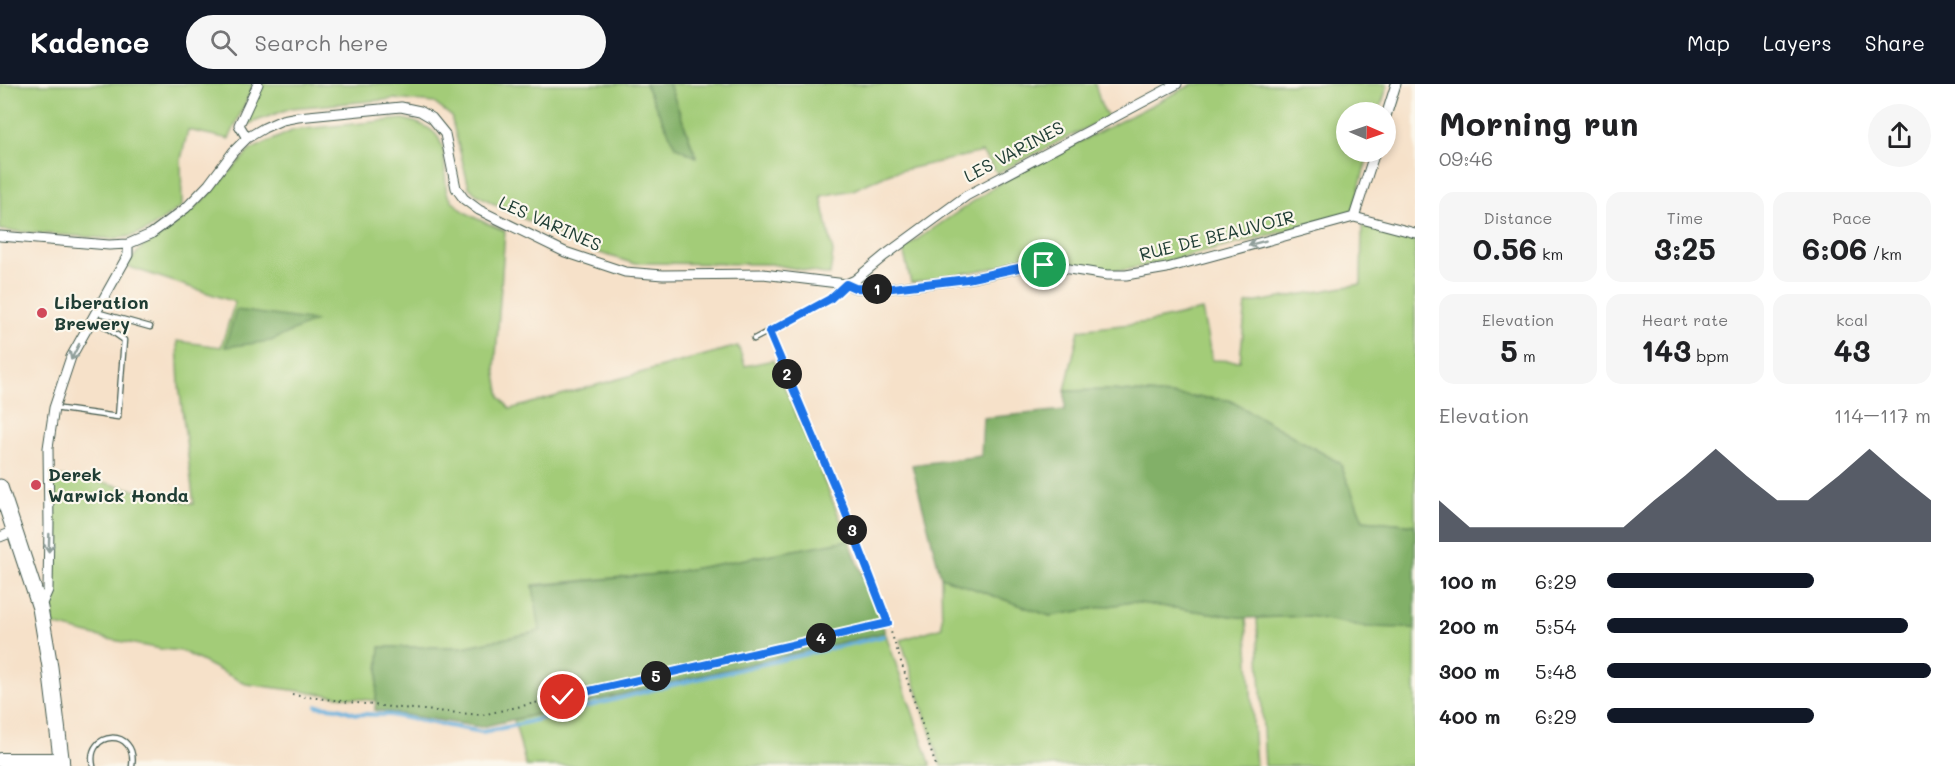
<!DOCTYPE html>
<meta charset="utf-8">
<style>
:root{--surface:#fff;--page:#f6f6f6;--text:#202124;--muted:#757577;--accent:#111827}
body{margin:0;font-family:Mali,sans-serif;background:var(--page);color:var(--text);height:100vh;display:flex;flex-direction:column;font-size:22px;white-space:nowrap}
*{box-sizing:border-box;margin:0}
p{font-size:20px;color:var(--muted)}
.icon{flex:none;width:33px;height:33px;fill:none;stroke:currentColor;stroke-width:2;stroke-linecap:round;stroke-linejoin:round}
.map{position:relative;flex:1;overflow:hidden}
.sheet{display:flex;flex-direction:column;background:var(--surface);width:540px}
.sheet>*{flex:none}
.needle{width:39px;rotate:92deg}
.controls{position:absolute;left:1336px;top:18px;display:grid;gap:12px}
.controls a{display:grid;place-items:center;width:60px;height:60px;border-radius:50%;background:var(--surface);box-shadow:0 3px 9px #0003;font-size:30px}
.pin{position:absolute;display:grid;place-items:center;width:51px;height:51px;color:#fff;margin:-26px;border:3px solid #fff;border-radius:50%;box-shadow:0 2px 6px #0007}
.km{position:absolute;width:30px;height:30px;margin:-15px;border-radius:50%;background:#222;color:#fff;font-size:16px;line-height:30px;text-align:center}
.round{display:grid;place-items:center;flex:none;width:63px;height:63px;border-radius:32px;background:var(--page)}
.headline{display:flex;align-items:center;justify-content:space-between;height:102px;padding:0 24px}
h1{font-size:33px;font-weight:800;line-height:45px}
.figures{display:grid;grid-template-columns:repeat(3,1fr);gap:9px;height:102px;padding:6px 24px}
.figures div{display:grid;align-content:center;border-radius:15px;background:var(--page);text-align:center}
.figures b{font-size:30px;font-weight:800}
.figures small{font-size:16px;font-weight:400}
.figures p{font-size:16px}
.chart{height:168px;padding:12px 24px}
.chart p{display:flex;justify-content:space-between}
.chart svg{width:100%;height:108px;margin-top:6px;fill:var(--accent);opacity:.7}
ul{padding:0 24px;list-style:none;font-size:20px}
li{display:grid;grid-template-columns:96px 72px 1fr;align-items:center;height:45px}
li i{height:15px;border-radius:8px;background:var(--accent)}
header{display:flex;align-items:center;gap:36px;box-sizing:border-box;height:84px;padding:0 30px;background:var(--accent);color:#fff}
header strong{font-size:28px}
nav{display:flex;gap:33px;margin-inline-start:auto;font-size:21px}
.search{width:420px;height:54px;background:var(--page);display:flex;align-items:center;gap:15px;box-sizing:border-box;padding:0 21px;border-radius:33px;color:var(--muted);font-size:22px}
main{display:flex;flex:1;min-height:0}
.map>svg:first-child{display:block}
</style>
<header>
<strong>Kadence</strong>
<div class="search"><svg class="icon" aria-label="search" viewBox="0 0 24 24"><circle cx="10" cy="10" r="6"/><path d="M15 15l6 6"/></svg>Search here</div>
<nav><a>Map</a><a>Layers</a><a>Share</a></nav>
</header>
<main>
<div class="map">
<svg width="1415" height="682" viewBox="0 0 1415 682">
<rect width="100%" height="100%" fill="#fbf7ec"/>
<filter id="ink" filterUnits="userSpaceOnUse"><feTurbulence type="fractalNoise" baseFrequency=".0167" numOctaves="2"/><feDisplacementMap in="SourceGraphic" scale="12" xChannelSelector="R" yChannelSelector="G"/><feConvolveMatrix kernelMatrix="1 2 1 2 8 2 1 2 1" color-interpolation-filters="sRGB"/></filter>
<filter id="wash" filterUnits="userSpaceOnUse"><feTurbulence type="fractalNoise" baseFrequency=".008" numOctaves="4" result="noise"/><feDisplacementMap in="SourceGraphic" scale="24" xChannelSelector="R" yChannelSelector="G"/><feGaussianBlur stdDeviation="1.35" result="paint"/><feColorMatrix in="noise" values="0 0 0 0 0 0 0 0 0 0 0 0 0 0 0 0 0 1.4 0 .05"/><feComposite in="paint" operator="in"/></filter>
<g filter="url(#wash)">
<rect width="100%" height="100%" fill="#f6e1c9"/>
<!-- green -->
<path fill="#a3cc78" stroke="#618456" stroke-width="1.5" d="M0,0H254L229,55L188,46L181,75L182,122L148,146L132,152L112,155L0,146Z
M262,0H645L676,63L696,72L669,0H1095L1101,21L1108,33L997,89L982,68L890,89L853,106L821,112L833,168L830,191L771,180L632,179L597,168L505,126L476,110L469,103L451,32L434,19L395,15L291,24L246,41L247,33Z
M1193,0H1388L1379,28H1347V68H1369L1352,130L1176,175L1125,186H1095L1054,177L1025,178L911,199L903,165L1005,96Z
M403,35C440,44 444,54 445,91C446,96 445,105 447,109C458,130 485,138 505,147L495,285L500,313L510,325L738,262L745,282L773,276L849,456L669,489L533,501L541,547L463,563H380L376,617L246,600L182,567L161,565L108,555L53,541V392L102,398L194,420L179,301L177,257L221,263L235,218L126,182L142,163L165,149L207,113L250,66L294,46Z
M1362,142L1415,156V441L1363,436L1340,379L1229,316L1112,306L1065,307L1079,246L1148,238L1202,226L1212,276L1240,277L1246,220L1361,200Z
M941,493L1050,532L1132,518L1246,534L1256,682H941L901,556L942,543Z
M1309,532L1367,543L1415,544V682H1265L1257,534Z
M885,548L931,682H526L514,636Z"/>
<!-- forest -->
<path fill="#82b068" stroke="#50764e" stroke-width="1.5" d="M645,0H669L696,73L676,63Z
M236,226L315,237L271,257L225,263Z
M1112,306L1229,316L1340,379L1363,436L1415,441V544L1367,543L1309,532L1246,534L1132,518L1050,532L941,493L912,381L981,372L983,334L1065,326V307Z
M849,456L885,548L481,643L375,626L380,563H463L540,547L533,502L669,489Z"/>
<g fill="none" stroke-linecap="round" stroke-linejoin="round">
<!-- stream -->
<path stroke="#65afdd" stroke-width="4" d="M317,622L338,624L356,630L390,631L482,648L512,642L663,603L884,552"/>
</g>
</g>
<g filter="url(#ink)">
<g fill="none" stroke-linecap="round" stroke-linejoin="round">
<defs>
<path id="lane" d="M96,228L150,243
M754,255L830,215L846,200
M54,324L118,333L124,256L93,234
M93,682C85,646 138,643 132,682"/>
<path id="street" d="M1386,32L1396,0
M247,54L239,41L258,0
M1354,133L1375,68
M0,152L109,161L128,160L151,150L186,124L209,100L233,68L247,54L264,44L282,36L298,33L401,23L420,27L432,34L445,50L456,104L464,115L479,126L565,168L625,188L663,191L763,190L846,200L855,196L884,172L966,112L1177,0
M846,200L855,204L884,205L967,195L1023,183L1044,181L1107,191H1126L1167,184L1354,133L1415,149
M0,453L15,447
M40,524L48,506L49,440L48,364L54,324L71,273L128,171V160"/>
<path id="secondary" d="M0,676H62"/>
<path id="primary" d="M0,403L40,524L50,583L62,682"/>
</defs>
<!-- lane casing -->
<use href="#lane" stroke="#3f564a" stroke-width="7"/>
<!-- street casing -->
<use href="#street" stroke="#3f564a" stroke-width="11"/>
<!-- secondary casing -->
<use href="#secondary" stroke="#3f564a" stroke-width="16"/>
<!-- primary casing -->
<use href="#primary" stroke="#3f564a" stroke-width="17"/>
<!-- path -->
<path stroke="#3f564a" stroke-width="2" stroke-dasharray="1.5 4.5" stroke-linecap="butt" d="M771,254L843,422L888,539L936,682
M292,611L390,623L482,631L888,539"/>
<!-- lane -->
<use href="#lane" stroke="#fff" stroke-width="4.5"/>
<!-- street -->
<use href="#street" stroke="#fff" stroke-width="9"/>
<!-- secondary -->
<use href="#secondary" stroke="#fff" stroke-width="14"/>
<!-- primary -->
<use href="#primary" stroke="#fff" stroke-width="15"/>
</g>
<!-- one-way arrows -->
<defs><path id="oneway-shaft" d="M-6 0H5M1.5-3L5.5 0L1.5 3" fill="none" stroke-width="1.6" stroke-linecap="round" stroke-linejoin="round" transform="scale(1.5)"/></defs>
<g stroke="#8f9e9a">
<use href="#oneway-shaft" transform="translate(1257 159) rotate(165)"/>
<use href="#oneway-shaft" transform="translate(75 268) rotate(117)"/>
<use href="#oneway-shaft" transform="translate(49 459) rotate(92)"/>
</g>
</g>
<g fill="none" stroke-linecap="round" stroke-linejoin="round" filter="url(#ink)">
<defs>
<path id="route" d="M563,613L888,539L843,422L769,248L830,215L846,200L855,204L884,205L967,195L1023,183L1044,181"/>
</defs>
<!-- route casing -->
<use href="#route" stroke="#fff" stroke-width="12"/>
<!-- route -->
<use href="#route" stroke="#1a73e8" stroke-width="8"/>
</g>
<!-- markers -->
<g fill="#d1495b" stroke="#fbf7ec" stroke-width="2">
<circle cx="42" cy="229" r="6"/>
<circle cx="36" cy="401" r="6"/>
</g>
<g text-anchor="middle" stroke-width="4.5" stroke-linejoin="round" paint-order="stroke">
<!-- street labels -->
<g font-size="18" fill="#1f3d34" stroke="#fbf7ec">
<text transform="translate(1014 68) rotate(-28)" y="6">LES VARINES</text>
<text transform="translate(550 140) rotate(24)" y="6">LES VARINES</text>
<text transform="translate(1217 152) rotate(-14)" y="6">RUE DE BEAUVOIR</text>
</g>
<!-- poi labels -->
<g font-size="18" font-weight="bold" fill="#1f3d34" stroke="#fbf7ec" text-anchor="start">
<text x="54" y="225">Liberation<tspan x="54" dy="21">Brewery</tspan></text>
<text x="48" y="397">Derek<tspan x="48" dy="21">Warwick Honda</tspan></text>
</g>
</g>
</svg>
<div class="controls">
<a><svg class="needle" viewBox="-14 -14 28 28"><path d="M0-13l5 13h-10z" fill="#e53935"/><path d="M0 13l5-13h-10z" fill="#757577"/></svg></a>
</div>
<div class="pin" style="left:1044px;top:181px;background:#1e9e55"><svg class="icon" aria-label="arrive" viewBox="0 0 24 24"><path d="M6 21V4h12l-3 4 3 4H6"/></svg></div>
<div class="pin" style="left:563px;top:613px;background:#d93025"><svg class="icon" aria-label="check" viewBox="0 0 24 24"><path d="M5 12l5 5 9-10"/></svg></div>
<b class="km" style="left:877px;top:205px">1</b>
<b class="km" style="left:787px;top:290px">2</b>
<b class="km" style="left:852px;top:446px">3</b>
<b class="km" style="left:821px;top:554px">4</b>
<b class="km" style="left:656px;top:592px">5</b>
</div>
<section class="sheet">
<div class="headline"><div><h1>Morning run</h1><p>09:46</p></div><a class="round"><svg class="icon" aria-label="share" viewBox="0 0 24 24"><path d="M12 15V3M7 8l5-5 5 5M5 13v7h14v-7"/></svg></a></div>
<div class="figures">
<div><p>Distance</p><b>0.56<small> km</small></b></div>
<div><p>Time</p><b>3:25</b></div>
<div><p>Pace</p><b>6:06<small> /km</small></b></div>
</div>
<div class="figures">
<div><p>Elevation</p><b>5<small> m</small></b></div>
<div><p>Heart rate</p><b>143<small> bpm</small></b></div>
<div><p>kcal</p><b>43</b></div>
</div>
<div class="chart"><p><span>Elevation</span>114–117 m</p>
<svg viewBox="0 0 160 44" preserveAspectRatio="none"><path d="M0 44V27L10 38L20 38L30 38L40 38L50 38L60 38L70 27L80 17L90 6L100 17L110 27L120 27L130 17L140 6L150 17L160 27V44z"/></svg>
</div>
<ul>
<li><b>100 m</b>6:29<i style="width:64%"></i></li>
<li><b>200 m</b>5:54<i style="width:93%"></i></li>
<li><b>300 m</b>5:48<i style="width:100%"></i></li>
<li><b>400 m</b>6:29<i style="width:64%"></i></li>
</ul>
</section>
</main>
